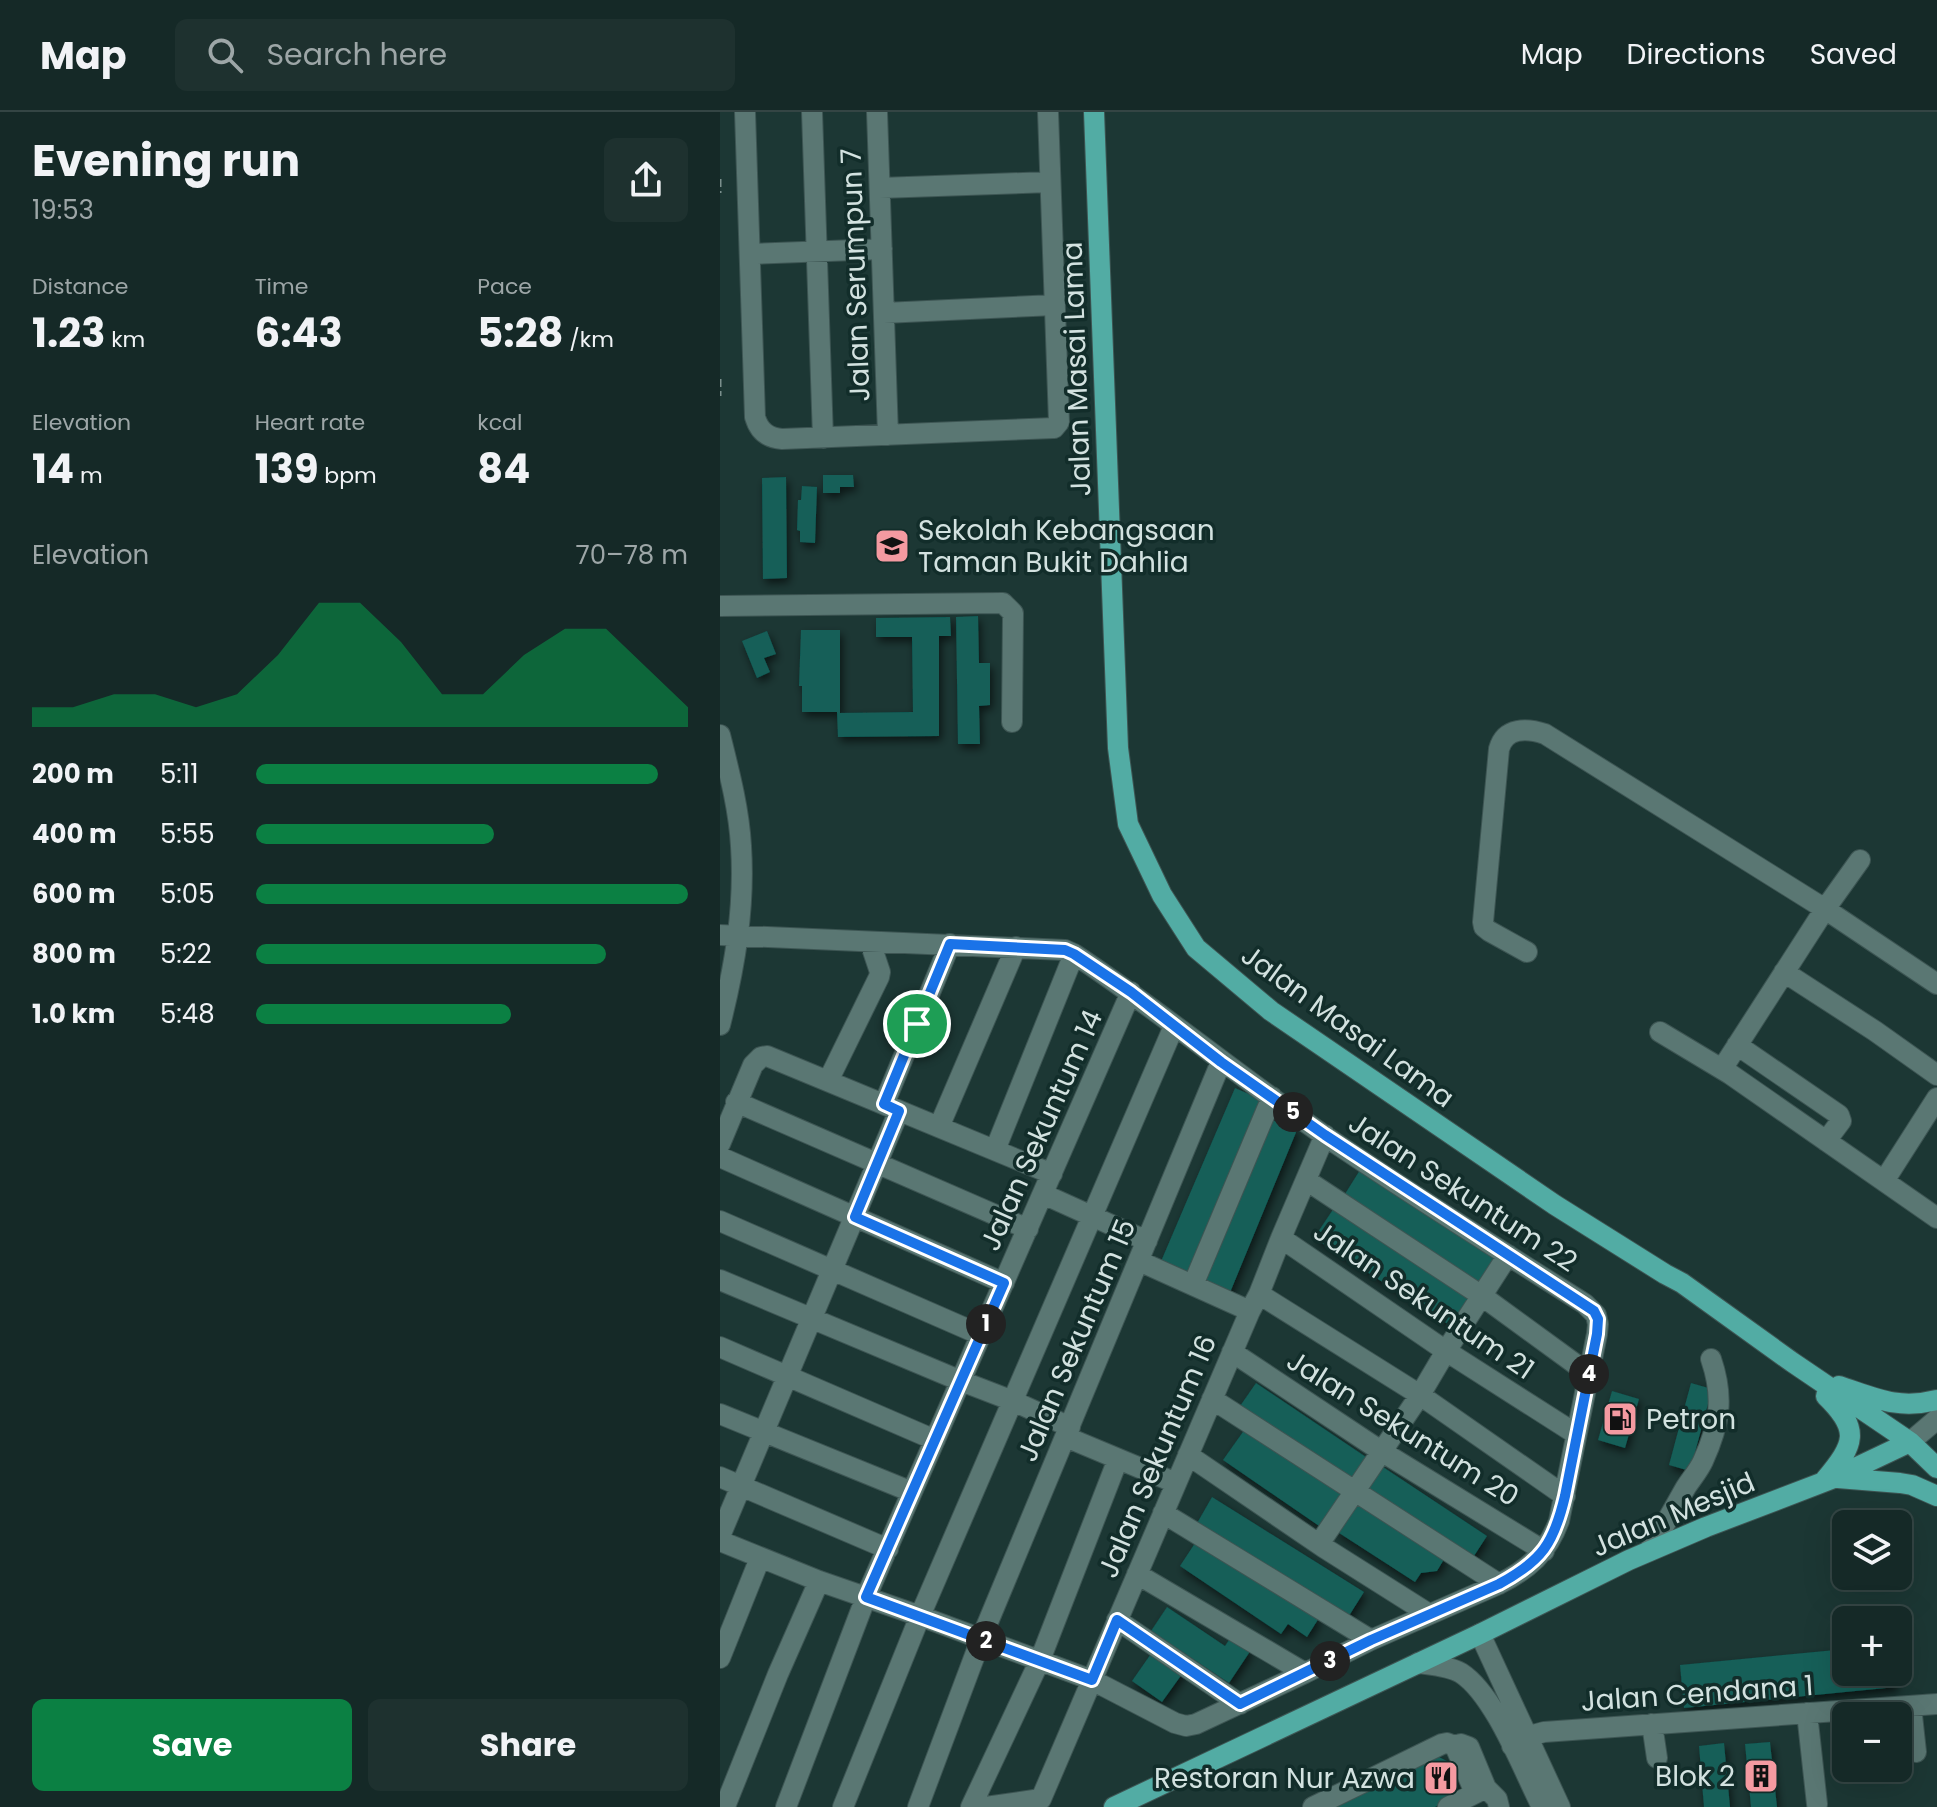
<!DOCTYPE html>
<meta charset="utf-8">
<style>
:root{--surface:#152927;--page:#1e312f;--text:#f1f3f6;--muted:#9da6a7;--line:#344544;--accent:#0b8043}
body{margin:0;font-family:Poppins,sans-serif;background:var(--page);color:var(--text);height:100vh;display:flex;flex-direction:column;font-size:30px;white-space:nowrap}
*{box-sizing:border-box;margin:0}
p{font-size:26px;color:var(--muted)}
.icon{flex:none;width:44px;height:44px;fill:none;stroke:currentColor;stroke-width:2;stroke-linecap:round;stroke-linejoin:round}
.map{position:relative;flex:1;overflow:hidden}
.side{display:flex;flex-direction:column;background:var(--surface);width:720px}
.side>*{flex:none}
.tools{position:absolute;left:1112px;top:1398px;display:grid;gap:16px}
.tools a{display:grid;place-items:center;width:80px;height:80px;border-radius:12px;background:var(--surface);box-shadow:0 8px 32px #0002,0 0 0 2px var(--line);font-size:40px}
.pin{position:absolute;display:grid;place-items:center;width:68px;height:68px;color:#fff;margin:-34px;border:4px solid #fff;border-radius:50%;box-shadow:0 2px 8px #0007}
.km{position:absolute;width:40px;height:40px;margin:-20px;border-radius:50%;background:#222;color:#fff;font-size:22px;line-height:40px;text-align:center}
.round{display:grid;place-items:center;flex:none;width:84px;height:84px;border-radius:12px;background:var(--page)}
.overview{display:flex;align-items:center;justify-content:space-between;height:136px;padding:0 32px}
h1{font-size:44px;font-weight:700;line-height:60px}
.stats{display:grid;grid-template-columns:repeat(3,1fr);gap:12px;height:136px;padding:8px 32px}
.stats div{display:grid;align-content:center}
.stats b{font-size:40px;font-weight:700}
.stats small{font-size:22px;font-weight:400}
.stats p{font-size:22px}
.chart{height:224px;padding:16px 32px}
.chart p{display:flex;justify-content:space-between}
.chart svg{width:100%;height:144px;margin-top:8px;fill:var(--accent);opacity:.7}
.primary-button{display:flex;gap:16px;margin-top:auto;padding:16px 32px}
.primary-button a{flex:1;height:92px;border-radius:12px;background:var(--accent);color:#fff;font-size:32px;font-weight:700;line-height:92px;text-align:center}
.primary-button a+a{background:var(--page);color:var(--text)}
ul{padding:0 32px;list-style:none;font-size:26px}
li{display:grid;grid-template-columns:128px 96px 1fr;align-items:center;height:60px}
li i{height:20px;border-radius:10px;background:var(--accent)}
header{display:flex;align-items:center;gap:48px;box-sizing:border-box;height:112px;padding:0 40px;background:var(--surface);border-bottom:2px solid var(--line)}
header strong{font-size:38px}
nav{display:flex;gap:44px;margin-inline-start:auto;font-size:28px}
.search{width:560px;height:72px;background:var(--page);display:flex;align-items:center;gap:20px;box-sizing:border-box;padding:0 28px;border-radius:12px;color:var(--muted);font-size:30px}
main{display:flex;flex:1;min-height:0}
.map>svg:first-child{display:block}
</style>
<header>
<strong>Map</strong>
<div class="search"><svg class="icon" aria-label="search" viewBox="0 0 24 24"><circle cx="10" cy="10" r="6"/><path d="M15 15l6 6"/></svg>Search here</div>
<nav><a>Map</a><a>Directions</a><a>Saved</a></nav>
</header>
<main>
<section class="side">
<div class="overview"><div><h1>Evening run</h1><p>19:53</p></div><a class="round"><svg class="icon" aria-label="share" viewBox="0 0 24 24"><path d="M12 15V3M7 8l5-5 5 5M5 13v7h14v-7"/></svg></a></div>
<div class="stats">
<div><p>Distance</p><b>1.23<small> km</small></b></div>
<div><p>Time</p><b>6:43</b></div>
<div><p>Pace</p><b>5:28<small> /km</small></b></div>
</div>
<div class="stats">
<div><p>Elevation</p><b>14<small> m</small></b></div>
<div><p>Heart rate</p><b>139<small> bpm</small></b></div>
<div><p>kcal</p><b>84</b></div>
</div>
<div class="chart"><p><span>Elevation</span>70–78 m</p>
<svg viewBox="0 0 160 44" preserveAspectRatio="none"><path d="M0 44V38L10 38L20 34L30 34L40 38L50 34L60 22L70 6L80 6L90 18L100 34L110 34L120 22L130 14L140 14L150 26L160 38V44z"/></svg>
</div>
<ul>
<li><b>200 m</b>5:11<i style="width:93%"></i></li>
<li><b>400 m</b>5:55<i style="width:55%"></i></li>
<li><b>600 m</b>5:05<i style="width:100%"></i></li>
<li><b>800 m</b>5:22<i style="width:81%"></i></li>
<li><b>1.0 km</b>5:48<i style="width:59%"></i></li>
</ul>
<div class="primary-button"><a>Save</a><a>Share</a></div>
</section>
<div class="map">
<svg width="1217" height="1695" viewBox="0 0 1217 1695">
<defs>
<filter id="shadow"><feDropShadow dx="2.5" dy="4.5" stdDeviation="4" flood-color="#0009"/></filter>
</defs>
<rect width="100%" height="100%" fill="#1c3734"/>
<!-- building -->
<path fill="#135e58" filter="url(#shadow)" d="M103,363H133L134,375H120V381H103Z
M66,365L67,466L43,467L42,366Z
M82,374L97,375L95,431L80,430V419L77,418L78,388H81Z
M258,504L259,551H270V593L259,594L260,632H238L236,505Z
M230,505L231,524H219V624L118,625L117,600H82V574H79L81,518H120V601L193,600L192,525H156V506Z
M47,519L56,542L44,546L50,560L37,566L22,529Z
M515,976L545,989L470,1167L439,1154Z
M547,1006L577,1018L509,1183L479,1170Z
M640,1058L780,1145L760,1178L620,1090Z
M616,1093L755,1183L734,1216L594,1126Z
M536,1271L646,1345L628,1371L518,1297Z
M971,1271L992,1277L970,1359L949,1353Z
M892,1279L919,1287L905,1336L878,1328Z
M525,1317L626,1386L605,1418L503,1348Z
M660,1353L767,1424L752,1447L645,1376Z
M492,1385L644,1480L627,1507L476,1413Z
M637,1386L726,1444L717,1459L701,1461L695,1470L616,1419Z
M479,1425L599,1506L587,1525L568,1512L561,1522L460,1454Z
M447,1495L505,1534L511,1525L531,1538L509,1571L431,1519Z
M435,1536L465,1558L442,1590L412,1569Z
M1126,1537V1560H1174L1176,1575L964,1596L960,1553Z
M1050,1630L1057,1695H1031L1025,1632Z
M1004,1631L1010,1695H984L979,1634Z
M715,1643L727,1649L738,1671L735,1686L715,1695H604Z"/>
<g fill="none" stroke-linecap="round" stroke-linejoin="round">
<defs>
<path id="minor" d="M25,0L35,305C39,319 48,326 62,327L334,316L339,310L328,0
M92,0L103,326
M157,0L168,323
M160,76L330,70
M30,142L162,137
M164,201L335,193
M0,494L283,491L293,501L292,610
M0,623C9,659 19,697 21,734C25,795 15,854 0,913
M0,823L345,838L354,842C440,899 520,965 605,1024C690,1082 778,1137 865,1192L876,1203L878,1212L877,1222L839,1409C827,1441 809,1457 779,1472L651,1528L585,1561L476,1612L466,1614L455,1611L372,1568L200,1504L99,1469L0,1429
M807,840L769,819L764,815L763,810L779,637C785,615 807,616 825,622L1105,797L1217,872
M1064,860L1155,919L1217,963
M940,920L1010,962L1217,1106
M1017,933L1119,1003L1121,1009L1106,1029
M1002,957L1105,797L1140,748
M108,969L159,865L160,860L150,830
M16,990L308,1117
M164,992L230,832
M219,1015L296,835
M0,1032L33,953L41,945L47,944L332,1062
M275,1038L354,842
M0,1045L284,1171
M586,1068L762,1184L869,1262
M1164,1069L1217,986
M323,1082L427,1129
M0,1109L261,1223
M561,1126L726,1239L856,1322
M419,1149L530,1199
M0,1168L241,1269L293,1289L350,1315
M473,1173L552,985
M539,1182L700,1283L845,1384
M0,1235L215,1328
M512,1240L661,1339L824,1439
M492,1287L779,1472
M0,1302L192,1380
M346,1325L456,1371
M1190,1330L1217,1307
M468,1343L603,1435L709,1502
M0,1365L168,1437
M443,1401L651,1528
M0,1424L179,999
M599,1432L700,1283L726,1239L788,1143
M929,1439C942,1418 954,1396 966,1375C972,1366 979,1358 983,1349C1000,1312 1004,1285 991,1247
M417,1462L585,1561
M397,1508L520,1592
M760,1522L840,1695
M0,1546L40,1446
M698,1551C711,1553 729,1554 741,1561C775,1583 803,1658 822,1695
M1191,1594L1196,1640
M1087,1601L1097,1692
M932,1612L937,1646
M792,1634L813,1623L824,1620L1217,1592
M755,1681L735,1634L741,1632L749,1635L766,1676
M6,1692L58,1562L99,1469
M66,1695L146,1485L411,880
M123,1695L200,1504L454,914
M198,1695L261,1527L501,950
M251,1695L320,1548L398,1347
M266,1695L321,1687L530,1199L539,1182L561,1126L605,1023
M593,1695L722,1632L727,1631L735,1634
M728,1695L766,1676L777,1687L779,1695"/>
<path id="major" d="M374,0L398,636L408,712L442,783L476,836L551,899L835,1093L945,1162L962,1171L1072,1250L1190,1330L1217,1356
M1119,1274C1155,1286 1178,1298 1217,1288
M1118,1366L1180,1371L1192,1373L1217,1384
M1105,1368C1135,1332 1141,1318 1106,1284
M394,1695L760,1522L909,1448L986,1415L1114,1366L1190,1330"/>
</defs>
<!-- minor casing -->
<use href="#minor" stroke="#3d5553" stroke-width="22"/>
<!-- major casing -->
<use href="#major" stroke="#3d5553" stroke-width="22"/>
<!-- path -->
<path stroke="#7b908d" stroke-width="3" stroke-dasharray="8 4" stroke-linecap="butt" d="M0,67V81
M0,267V284"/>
<!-- minor -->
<use href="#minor" stroke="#5a7773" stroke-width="20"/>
<!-- major -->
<use href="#major" stroke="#52aca4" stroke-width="20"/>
</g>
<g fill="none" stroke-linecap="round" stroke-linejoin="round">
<defs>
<path id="route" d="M230,832L345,838L354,842L411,880L501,950L605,1023L874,1199L878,1207L877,1222L845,1384C834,1431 822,1449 779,1472L651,1528L520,1592L397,1508L372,1568L146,1485L284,1171L135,1105L179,999L164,992Z"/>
</defs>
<!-- route casing -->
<use href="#route" stroke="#fff" stroke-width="16"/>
<!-- route -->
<use href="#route" stroke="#1a73e8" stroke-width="10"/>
</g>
<!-- icons -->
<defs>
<symbol id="school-square" viewBox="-11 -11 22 22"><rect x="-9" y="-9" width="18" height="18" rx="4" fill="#f49aa1" stroke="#122d2a"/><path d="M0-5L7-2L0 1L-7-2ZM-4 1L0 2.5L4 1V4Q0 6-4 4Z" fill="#111"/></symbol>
<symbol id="fuel-square" viewBox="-11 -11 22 22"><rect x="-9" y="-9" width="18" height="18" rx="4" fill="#f49aa1" stroke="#122d2a"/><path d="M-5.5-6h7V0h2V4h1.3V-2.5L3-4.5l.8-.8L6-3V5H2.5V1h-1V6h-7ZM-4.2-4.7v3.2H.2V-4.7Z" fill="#111"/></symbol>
<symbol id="building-square" viewBox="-11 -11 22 22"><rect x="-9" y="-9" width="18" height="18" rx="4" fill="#f49aa1" stroke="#122d2a"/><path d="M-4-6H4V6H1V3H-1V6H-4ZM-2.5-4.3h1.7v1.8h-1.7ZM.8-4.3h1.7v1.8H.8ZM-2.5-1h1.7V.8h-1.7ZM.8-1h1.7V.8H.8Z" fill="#111"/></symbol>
<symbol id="restaurant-square" viewBox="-11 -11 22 22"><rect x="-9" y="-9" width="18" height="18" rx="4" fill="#f49aa1" stroke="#122d2a"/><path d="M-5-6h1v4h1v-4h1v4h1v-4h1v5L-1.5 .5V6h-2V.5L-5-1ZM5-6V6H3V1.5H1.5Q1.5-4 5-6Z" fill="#111"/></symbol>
</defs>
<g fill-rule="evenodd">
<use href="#school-square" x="152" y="414" width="40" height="40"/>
<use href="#fuel-square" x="880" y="1287" width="40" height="40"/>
<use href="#building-square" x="1021" y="1644" width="40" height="40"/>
<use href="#restaurant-square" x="701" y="1646" width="40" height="40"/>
</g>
<g text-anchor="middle" stroke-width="7" stroke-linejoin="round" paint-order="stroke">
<!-- street labels -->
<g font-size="28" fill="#d3e2e0" stroke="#122d2a">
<text transform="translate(135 163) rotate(-92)" y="10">Jalan Serumpun 7</text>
<text transform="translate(356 257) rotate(-92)" y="10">Jalan Masai Lama</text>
<text transform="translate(628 914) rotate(36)" y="10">Jalan Masai Lama</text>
<text transform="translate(321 1018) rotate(-66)" y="10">Jalan Sekuntum 14</text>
<text transform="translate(743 1080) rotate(33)" y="10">Jalan Sekuntum 22</text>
<text transform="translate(704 1188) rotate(34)" y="10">Jalan Sekuntum 21</text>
<text transform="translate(356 1228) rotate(-67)" y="10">Jalan Sekuntum 15</text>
<text transform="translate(683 1316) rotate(32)" y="10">Jalan Sekuntum 20</text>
<text transform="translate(437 1344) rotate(-67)" y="10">Jalan Sekuntum 16</text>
<text transform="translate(953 1402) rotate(-23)" y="10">Jalan Mesjid</text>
<text transform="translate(977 1581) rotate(-4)" y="10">Jalan Cendana 1</text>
</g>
<!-- poi labels -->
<g font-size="28" fill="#d3e2e0" stroke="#122d2a" text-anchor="start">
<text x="198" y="428">Sekolah Kebangsaan<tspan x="198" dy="32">Taman Bukit Dahlia</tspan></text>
<text x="926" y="1317">Petron</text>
<text x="1015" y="1674" text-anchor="end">Blok 2</text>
<text x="695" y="1676" text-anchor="end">Restoran Nur Azwa</text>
</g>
</g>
</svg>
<div class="tools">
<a><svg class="icon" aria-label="layers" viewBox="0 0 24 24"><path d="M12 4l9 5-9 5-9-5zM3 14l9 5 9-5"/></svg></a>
<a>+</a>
<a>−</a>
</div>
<div class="pin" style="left:197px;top:912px;background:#1e9e55"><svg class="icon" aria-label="arrive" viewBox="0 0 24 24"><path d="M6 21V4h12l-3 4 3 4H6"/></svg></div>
<b class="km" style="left:266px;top:1212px">1</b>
<b class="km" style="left:266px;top:1529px">2</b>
<b class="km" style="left:610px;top:1549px">3</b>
<b class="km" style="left:869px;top:1262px">4</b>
<b class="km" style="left:573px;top:1000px">5</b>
</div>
</main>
